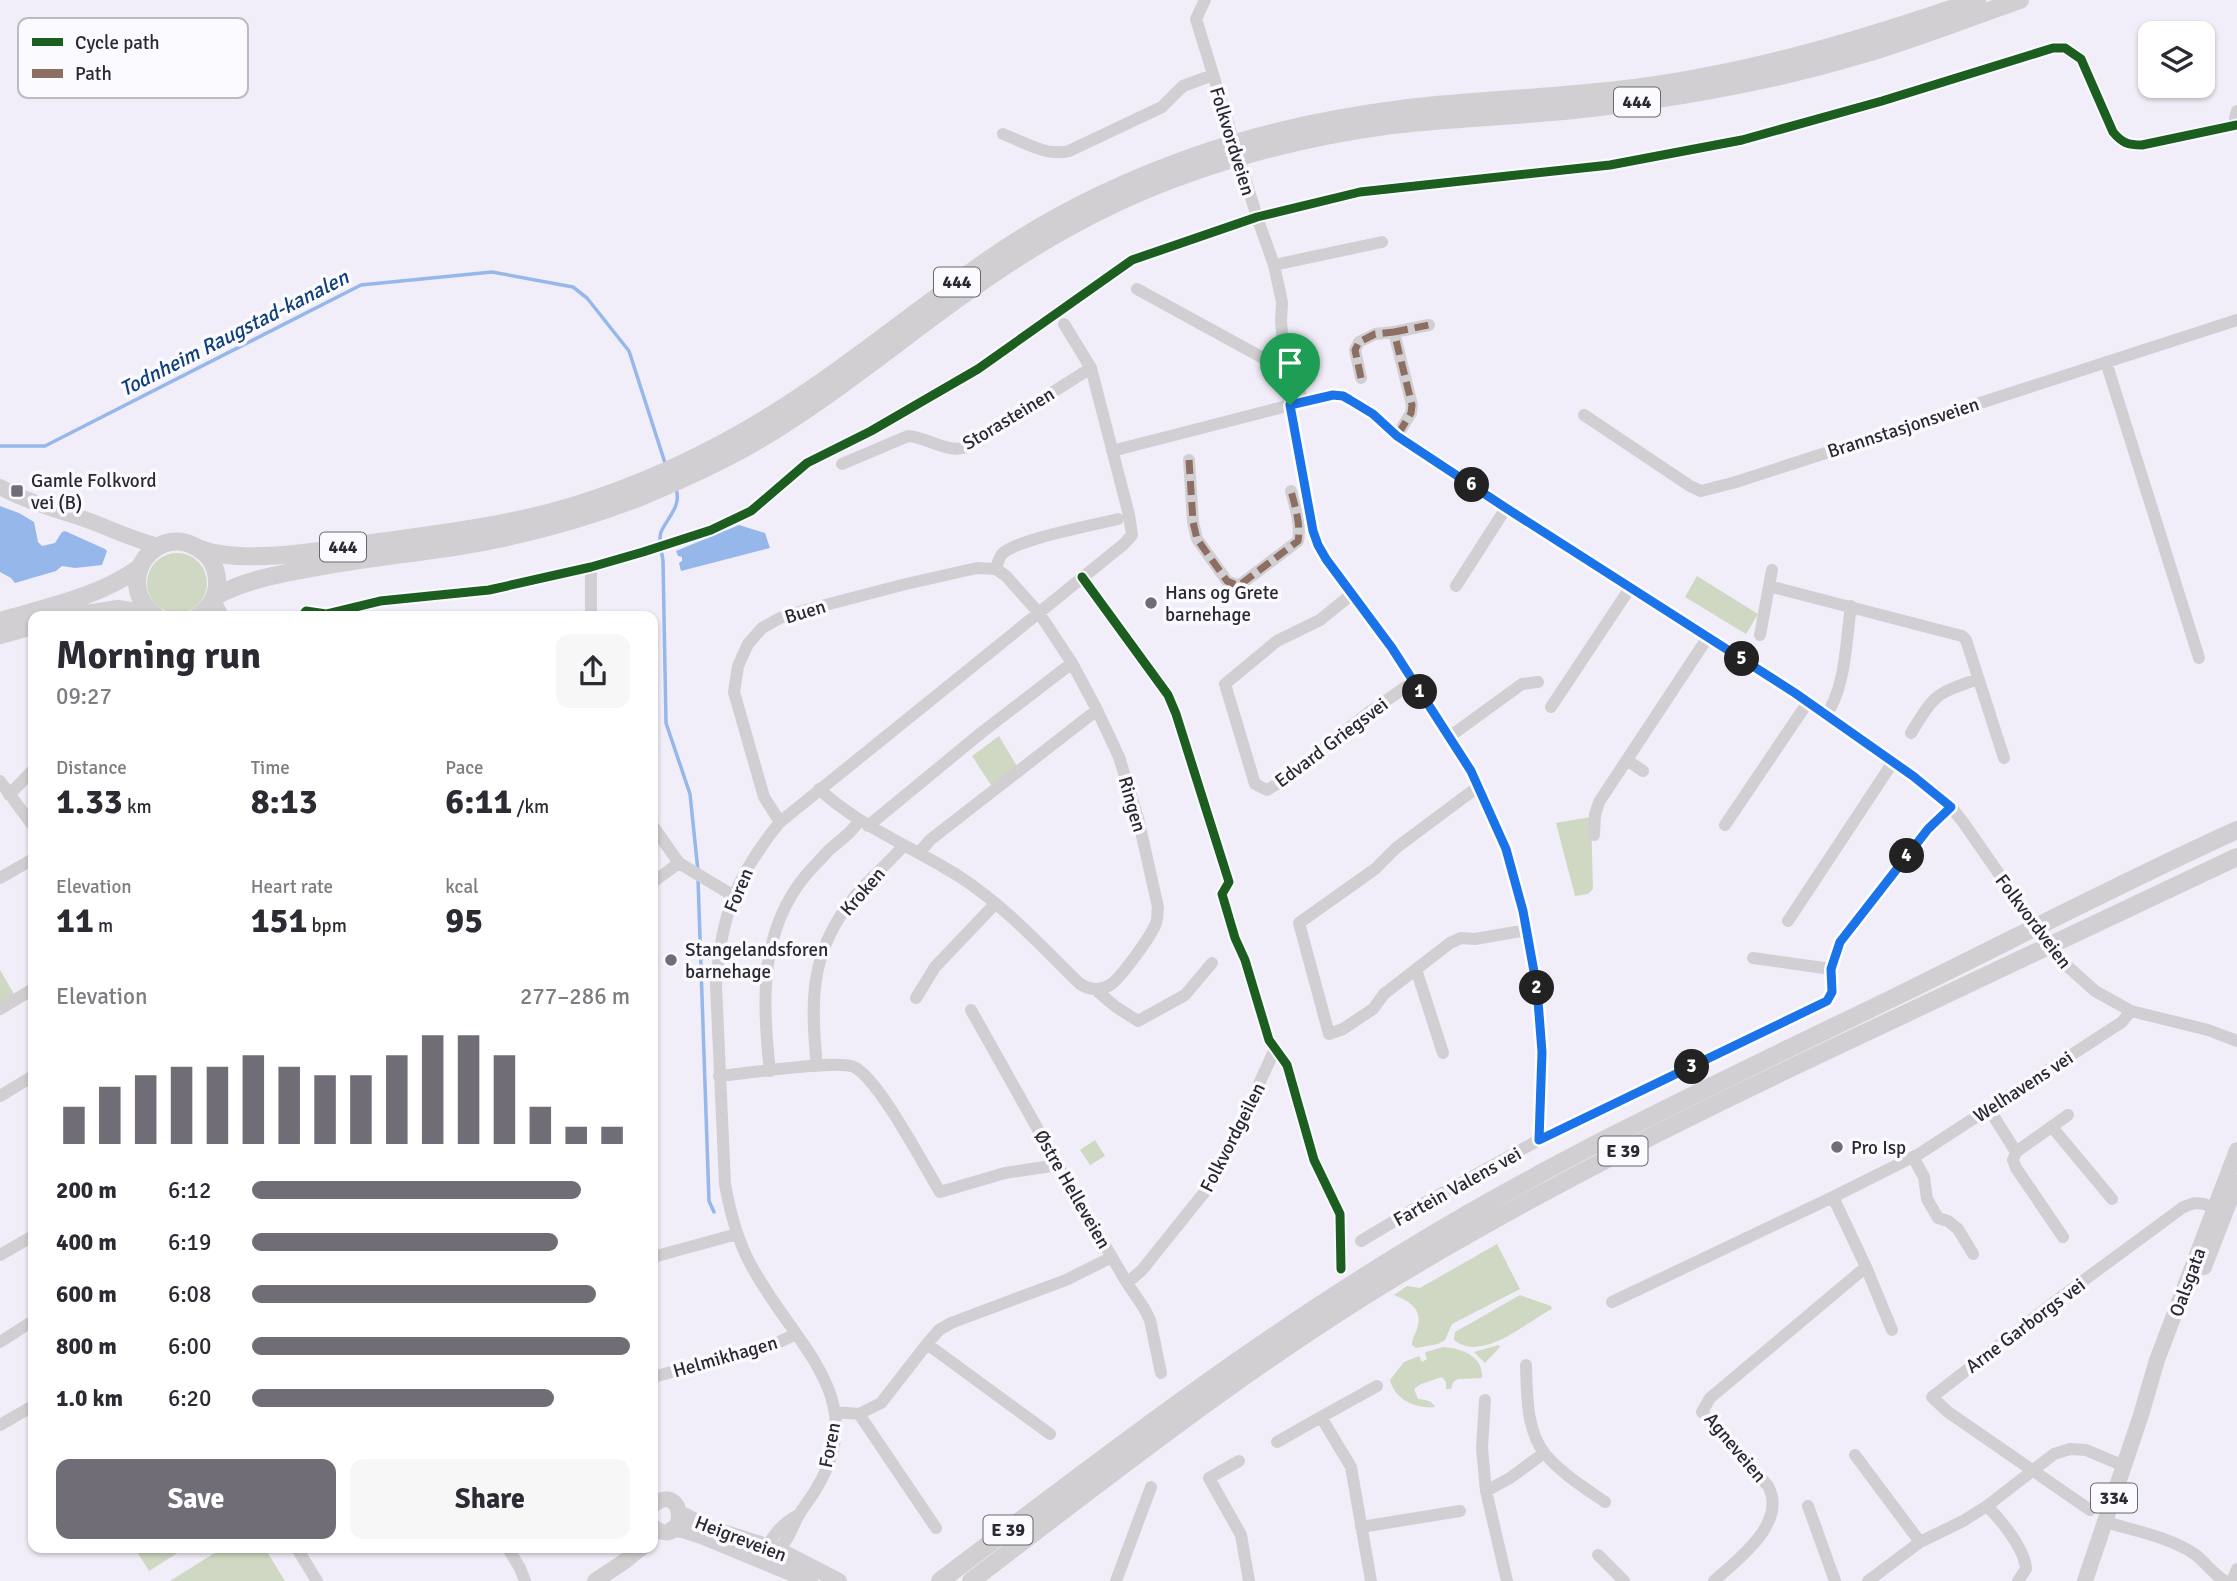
<!DOCTYPE html>
<meta charset="utf-8">
<style>
:root{--surface:#fff;--page:#f7f7f7;--text:#2b2b33;--muted:#7c7c81;--accent:#716d76}
body{margin:0;font-family:Signika,sans-serif;background:var(--page);color:var(--text);height:100vh;display:flex;flex-direction:column;font-size:26px;white-space:nowrap}
*{box-sizing:border-box;margin:0}
p{font-size:23px;color:var(--muted)}
.icon{flex:none;width:38px;height:38px;fill:none;stroke:currentColor;stroke-width:2;stroke-linecap:round;stroke-linejoin:round}
.map{position:relative;flex:1;overflow:hidden}
.sheet{position:absolute;left:28px;top:611px;width:630px;height:942px;display:flex;flex-direction:column;background:var(--surface);border-radius:14px;box-shadow:0 2px 5px #0004}
.sheet>*{flex:none}
.controls{position:absolute;left:2138px;top:21px;display:grid;gap:14px}
.controls a{display:grid;place-items:center;width:77px;height:77px;border-radius:14px;background:var(--surface);box-shadow:0 2px 5px #0004;font-size:35px}
.pin{position:absolute;display:grid;place-items:center;width:60px;height:60px;color:#fff;margin:-72px -30px;border-radius:50% 50% 50% 0;rotate:-45deg;box-shadow:0 0 7px #0007}
.pin .icon{rotate:45deg}
.km{position:absolute;width:35px;height:35px;margin:-18px;border-radius:50%;background:#222;color:#fff;font-size:19px;line-height:35px;text-align:center}
.round{display:grid;place-items:center;flex:none;width:74px;height:74px;border-radius:14px;background:var(--page)}
.summary{display:flex;align-items:center;justify-content:space-between;height:119px;padding:0 28px}
h1{font-size:38px;font-weight:700;line-height:52px}
.stats{display:grid;grid-template-columns:repeat(3,1fr);gap:10px;height:119px;padding:7px 28px}
.stats div{display:grid;align-content:center}
.stats b{font-size:35px;font-weight:700}
.stats small{font-size:19px;font-weight:400}
.stats p{font-size:19px}
.chart{height:196px;padding:14px 28px}
.chart p{display:flex;justify-content:space-between}
.chart svg{width:100%;height:126px;margin-top:7px;stroke:var(--accent);stroke-width:6}
.button{display:flex;gap:14px;margin-top:auto;padding:14px 28px}
.button a{flex:1;height:80px;border-radius:14px;background:var(--accent);color:#fff;font-size:28px;font-weight:700;line-height:80px;text-align:center}
.button a+a{background:var(--page);color:var(--text)}
ul{padding:0 28px;list-style:none;font-size:23px}
li{display:grid;grid-template-columns:112px 84px 1fr;align-items:center;height:52px}
li i{height:18px;border-radius:9px;background:var(--accent)}
.map>svg:first-child{display:block}
</style>
<div class="map">
<svg width="2237" height="1581" viewBox="0 0 2237 1581">
<rect width="100%" height="100%" fill="#f2eef9"/>
<!-- green -->
<path fill="#ced8c2" d="M147 583a30 30 0 1 1 60 0a30 30 0 1 1-60 0Z
M1697,576L1758,614L1746,634L1685,597Z
M999,736L1017,766L993,788L972,756Z
M1591,817L1593,889L1588,894L1575,896L1556,823Z
M0,970L14,994L0,1003Z
M1095,1140L1105,1156L1090,1165L1080,1150Z
M1497,1244L1520,1289L1452,1324L1445,1340L1438,1344L1416,1348L1412,1345C1412,1338 1415,1335 1417,1329C1424,1309 1409,1301 1394,1295L1407,1286L1420,1288Z
M1520,1295L1551,1306L1552,1309C1526,1322 1483,1363 1454,1340L1455,1332Z
M1499,1345L1500,1347L1485,1363L1474,1352Z
M1443,1347C1462,1348 1484,1357 1482,1378L1458,1379L1453,1382L1451,1389H1446V1382L1442,1377L1421,1384L1414,1389L1418,1399C1425,1400 1432,1400 1435,1407C1416,1409 1395,1400 1390,1380L1404,1362L1419,1356L1422,1362L1427,1359L1425,1353L1426,1352Z
M134,1547H187L149,1571Z
M224,1547H264L285,1581H170Z"/>
<!-- water -->
<path fill="#96b7ea" d="M0,506L19,513L34,522L38,542L42,546L55,543L62,532L65,531L105,549L107,551L102,565L75,568L62,566L56,571L15,583L11,578L0,572Z
M739,525L765,533L770,548L681,571L679,563L682,561V557L678,556L676,551Z"/>
<g fill="none" stroke-linecap="round" stroke-linejoin="round">
<!-- stream -->
<path stroke="#96b7ea" stroke-width="3.5" d="M0,446H45L361,285L492,272L573,287L587,298L629,351L666,466
M676,489C682,506 667,518 661,532C658,540 662,552 663,561L666,723L690,794L698,871
M698,879L709,1201L714,1212"/>
<!-- minor -->
<path stroke="#d2cfd3" stroke-width="12" d="M1205,0L1196,19L1257,217L1274,265L1282,302L1281,321L1285,370
M2237,111L2235,118L2237,126
M1003,134C1024,142 1047,157 1069,151L1162,107L1183,86L1213,75
M1274,265L1382,242
M1137,289L1285,370L1299,386L1302,402
M1394,332L1429,325
M2106,362L2199,658
M1361,378L1355,350L1359,342L1375,334L1394,332L1412,405L1411,413L1397,436
M1290,405L1313,531L1326,559L1392,648L1471,771L1506,849L1523,911L1537,988L1542,1052L1539,1140
M1584,415L1690,486L1701,491L1736,482L2237,320
M1112,451L1318,398L1333,395L1343,396L1350,400L1372,414L1397,436L1506,508L1795,693L1936,793L1951,807L1963,822L2056,956L2095,991L2131,1011L2208,1030L2237,1041
M1189,460L1193,522L1197,539L1227,581L1236,585L1241,584L1298,541C1301,525 1295,506 1291,491
M842,464L908,436C927,437 948,454 966,447L1091,368
M591,567V616
M996,569C997,565 999,558 1002,554C1017,539 1094,525 1118,519
M1456,586L1506,508
M1769,586L1962,636L1966,640L2004,758
M1352,594L1320,620L1277,641L1225,684L1255,784L1267,790L1285,779L1368,713L1413,682
M1760,635L1772,570
M1551,707L1630,588
M1826,715C1846,687 1846,640 1851,606
M1911,733C1935,694 1935,694 1978,679
M1449,737L1522,684L1538,682
M1628,761L1643,771
M0,781L33,826
M1479,786L1396,848L1375,869L1299,923L1329,1034L1343,1029L1373,1009L1384,994L1450,943L1461,938L1475,939L1527,930
M9,795L33,770
M780,822L764,797L734,692L738,666L748,644L762,628L780,618L806,610L906,584L977,568L996,569L1006,576L1039,613L1072,663L1097,710L1119,757L1138,818L1158,907C1157,912 1158,918 1156,923C1152,935 1120,979 1110,985C1100,991 1090,990 1080,984C1042,947 1005,906 960,877C913,847 860,827 819,789
M1725,825L1808,702
M653,826L679,863L732,895
M868,826L981,733L1072,663
M1594,835L1595,815L1599,802L1708,637
M919,853L930,840L1097,710
M0,878L33,859
M653,882L679,863
M1788,921L1893,762
M1753,958L1831,969
M1416,969L1443,1053
M1096,990L1116,1007L1138,1021L1185,995L1212,963
M916,998L935,967L995,904
M0,1009L33,989
M971,1010L1058,1165L1127,1283L1144,1308L1150,1320L1161,1373
M817,1066C810,1000 810,950 855,896C870,878 889,863 904,845
M770,1071C762,1003 759,931 806,875C813,867 821,859 828,851C839,841 851,834 859,821
M719,1076C743,1074 839,1059 854,1067C879,1079 924,1166 940,1192L1005,1173L1058,1165
M0,1096L33,1076
M1989,1109L2016,1152
M2052,1127L2112,1199
M1913,1157L1924,1177L1927,1199L1938,1218L1948,1221L1958,1229L1973,1254
M1833,1197L1866,1267L1892,1330
M2063,1237L2016,1168L2013,1160L2016,1152L2068,1115
M1361,1241L1426,1202L1539,1140L1827,1001L1831,992V969L1840,942L1928,829L1951,807
M0,1255L33,1236
M653,1257L737,1234
M1127,1283L1142,1270L1207,1189L1225,1158L1275,1049
M1612,1302L1833,1197L1919,1154L2122,1022L2131,1011
M0,1342L33,1321
M927,1344L1050,1434
M1526,1365C1527,1394 1526,1430 1545,1454C1561,1473 1585,1488 1605,1502
M653,1377L777,1343L796,1334
M1485,1400L1482,1448L1486,1491L1507,1581
M835,1412L859,1414L936,1528
M859,1414L881,1403L927,1344L939,1330L951,1323L1066,1280L1112,1257
M0,1425L33,1406
M1277,1442L1321,1417
M1855,1455L1920,1542
M1239,1461L1209,1478L1241,1535L1249,1581
M1486,1491L1510,1478L1544,1453
M1808,1506L1835,1581
M1987,1506C2001,1520 2025,1549 2026,1569L2018,1581
M2090,1510L1948,1412L1932,1397L2057,1300L2182,1208C2197,1199 2207,1204 2222,1212
M2106,1522C2135,1531 2170,1537 2196,1555C2206,1563 2214,1575 2225,1581
M1361,1527L1460,1511
M296,1547L317,1581
M507,1547L520,1568L525,1581
M765,1553C769,1538 784,1522 798,1515
M772,1555C790,1543 792,1523 804,1507C882,1402 798,1353 751,1265C737,1240 730,1212 725,1184L716,985C721,915 736,876 780,822L1124,544L1132,535L1129,515L1091,368L1064,324
M1598,1555L1624,1581
M1116,1581L1151,1487
M1371,1581L1351,1467L1321,1417L1377,1386
M1714,1581C1738,1559 1788,1523 1768,1486L1702,1412L1710,1398L1866,1267
M1868,1581L1920,1542L1963,1521L1987,1506L2054,1454L2070,1449L2086,1450L2124,1466
M2232,1581L2237,1569"/>
<!-- major -->
<path stroke="#d2cfd3" stroke-width="16" d="M0,487C27,502 58,510 87,520C112,529 133,540 159,546
M213,601L221,616
M2204,1267L2237,1182
M653,1505C687,1479 688,1552 653,1527
M680,1513L707,1527L779,1550L839,1581
M672,1529L682,1530L704,1537L810,1581
M595,1581L625,1561L642,1547
M2085,1581L2141,1415L2157,1360L2237,1150"/>
<!-- highway -->
<path stroke="#d2cfd3" stroke-width="18" d="M200,549C245,566 331,549 379,542C436,534 493,527 548,513C615,495 681,467 741,433C830,383 908,315 991,258C1053,215 1124,181 1195,156C1263,132 1336,117 1408,108C1478,100 1548,98 1617,90C1741,76 1859,41 1977,0
M214,597C243,581 274,575 307,569C358,559 409,554 460,546C521,536 581,520 638,498C677,482 715,465 752,444C850,387 934,309 1030,250C1080,219 1133,193 1187,174C1252,151 1318,135 1385,126C1459,117 1534,116 1608,106C1694,95 1781,79 1864,54C1917,38 1968,18 2020,0
M72,616L118,609L154,615
M156,616C109,582 159,517 202,551C211,557 216,568 217,579C218,594 211,608 198,616
M0,621C48,607 98,597 139,568
M0,635L33,626
M940,1581C1091,1467 1241,1351 1402,1253C1558,1157 1726,1079 1891,999C2006,943 2120,883 2237,830
M971,1581C1115,1471 1258,1358 1414,1266C1572,1172 1738,1092 1905,1014C2015,962 2126,909 2237,857"/>
<!-- quiet -->
<path stroke="#8d6e63" stroke-width="7" stroke-dasharray="14 7" stroke-linecap="butt" d="M1394,332L1429,325
M1361,378L1355,350L1359,342L1375,334L1394,332L1412,405L1411,413L1397,436
M1189,460L1193,522L1197,539L1227,581L1236,585L1241,584L1298,541C1301,525 1295,506 1291,491"/>
<defs>
<path id="cycleway" d="M1082,577L1168,695L1176,714L1229,882L1222,894L1235,938L1245,960L1269,1040L1287,1065L1314,1160L1340,1214L1341,1269
M302,616L306,611L326,614L380,601L489,590L591,567L643,552L711,530L751,511L807,463L871,431L978,369L1132,260L1257,217L1360,192L1610,165L1742,140L1882,101L2053,48H2065L2081,59L2113,132C2122,143 2128,145 2142,145L2237,125"/>
</defs>
<!-- cycleway casing -->
<use href="#cycleway" stroke="#fbfafe" stroke-width="13"/>
<!-- cycleway -->
<use href="#cycleway" stroke="#1b5e20" stroke-width="9"/>
</g>
<g fill="none" stroke-linecap="round" stroke-linejoin="round">
<defs>
<path id="route" d="M1333,395L1343,396L1350,400L1373,414L1397,436L1506,508L1795,693L1913,776L1951,807L1928,829L1840,942L1831,969L1832,992L1827,1001L1539,1140L1542,1052L1537,988L1523,911L1506,849L1471,771L1392,648L1326,559L1318,545L1313,531L1290,405Z"/>
</defs>
<!-- route casing -->
<use href="#route" stroke="#fff" stroke-width="14"/>
<!-- route -->
<use href="#route" stroke="#1a73e8" stroke-width="9"/>
</g>
<!-- markers -->
<g fill="#716d76" stroke="#fbfafe" stroke-width="2.5">
<rect x="10" y="484" width="14" height="14" rx="3.5"/>
<circle cx="1151" cy="603" r="7"/>
<circle cx="671" cy="960" r="7"/>
<circle cx="1837" cy="1147" r="7"/>
</g>
<g text-anchor="middle" stroke-width="7" stroke-linejoin="round" paint-order="stroke">
<!-- shield labels -->
<g fill="#fbfafe" stroke="#6a676e" stroke-width="2">
<rect x="1614" y="87.5" width="46" height="29" rx="5"/>
<rect x="934" y="267.5" width="46" height="29" rx="5"/>
<rect x="320" y="532.5" width="46" height="29" rx="5"/>
<rect x="1598.5" y="1136.5" width="49" height="29" rx="5"/>
<rect x="2091" y="1483.5" width="46" height="29" rx="5"/>
<rect x="983.5" y="1515.5" width="49" height="29" rx="5"/>
</g>
<g font-size="18" font-weight="bold" fill="#2c2830">
<text x="1637" y="108">444</text>
<text x="957" y="288">444</text>
<text x="343" y="553">444</text>
<text x="1623" y="1157">E 39</text>
<text x="2114" y="1504">334</text>
<text x="1008" y="1536">E 39</text>
</g>
<!-- street labels -->
<g font-size="19" fill="#2c2830" stroke="#fbfafe">
<text transform="translate(1233 141) rotate(73)" y="7">Folkvordveien</text>
<text transform="translate(1008 418) rotate(-31)" y="7">Storasteinen</text>
<text transform="translate(1903 427) rotate(-18)" y="7">Brannstasjonsveien</text>
<text transform="translate(805 611) rotate(-17)" y="7">Buen</text>
<text transform="translate(1331 742) rotate(-37)" y="7">Edvard Griegsvei</text>
<text transform="translate(1133 804) rotate(74)" y="7">Ringen</text>
<text transform="translate(738 890) rotate(-67)" y="7">Foren</text>
<text transform="translate(862 891) rotate(-49)" y="7">Kroken</text>
<text transform="translate(2034 921) rotate(53)" y="7">Folkvordveien</text>
<text transform="translate(2023 1086) rotate(-33)" y="7">Welhavens vei</text>
<text transform="translate(1232 1137) rotate(-63)" y="7">Folkvordgeilen</text>
<text transform="translate(1457 1186) rotate(-29)" y="7">Fartein Valens vei</text>
<text transform="translate(1073 1189) rotate(60)" y="7">Østre Helleveien</text>
<text transform="translate(2187 1282) rotate(-70)" y="7">Oalsgata</text>
<text transform="translate(2025 1325) rotate(-37)" y="7">Arne Garborgs vei</text>
<text transform="translate(725 1356) rotate(-16)" y="7">Helmikhagen</text>
<text transform="translate(829 1445) rotate(-79)" y="7">Foren</text>
<text transform="translate(1736 1447) rotate(50)" y="7">Agneveien</text>
<text transform="translate(741 1538) rotate(21)" y="7">Heigreveien</text>
</g>
<!-- poi labels -->
<g font-size="19" fill="#2c2830" stroke="#fbfafe" text-anchor="start">
<text x="31" y="487">Gamle Folkvord<tspan x="31" dy="22">vei (B)</tspan></text>
<text x="1165" y="599">Hans og Grete<tspan x="1165" dy="22">barnehage</tspan></text>
<text x="685" y="956">Stangelandsforen<tspan x="685" dy="22">barnehage</tspan></text>
<text x="1851" y="1154">Pro Isp</text>
</g>
<!-- water labels -->
<g font-size="21" font-style="italic" fill="#0e3f7c" stroke="#fbfafe">
<text transform="translate(234 333) rotate(-27)" y="7">Todnheim Raugstad-kanalen</text>
</g>
</g>
<!-- legend -->
<rect x="18" y="18" width="230" height="80" rx="10" fill="#fbfafe" stroke="#bdbbc0" stroke-width="2"/>
<rect x="32" y="38" width="31" height="8" fill="#1b5e20"/>
<rect x="32" y="69" width="31" height="9" fill="#8d6e63"/>
<g font-size="19" fill="#2c2830">
<text x="75" y="49">Cycle path</text>
<text x="75" y="80">Path</text>
</g>
</svg>
<div class="controls">
<a><svg class="icon" aria-label="layers" viewBox="0 0 24 24"><path d="M12 4l9 5-9 5-9-5zM3 14l9 5 9-5"/></svg></a>
</div>
<div class="pin" style="left:1290px;top:405px;background:#1e9e55"><svg class="icon" aria-label="arrive" viewBox="0 0 24 24"><path d="M6 21V4h12l-3 4 3 4H6"/></svg></div>
<b class="km" style="left:1420px;top:692px">1</b>
<b class="km" style="left:1537px;top:988px">2</b>
<b class="km" style="left:1692px;top:1067px">3</b>
<b class="km" style="left:1907px;top:856px">4</b>
<b class="km" style="left:1742px;top:659px">5</b>
<b class="km" style="left:1472px;top:485px">6</b>
<section class="sheet">
<div class="summary"><div><h1>Morning run</h1><p>09:27</p></div><a class="round"><svg class="icon" aria-label="share" viewBox="0 0 24 24"><path d="M12 15V3M7 8l5-5 5 5M5 13v7h14v-7"/></svg></a></div>
<div class="stats">
<div><p>Distance</p><b>1.33<small> km</small></b></div>
<div><p>Time</p><b>8:13</b></div>
<div><p>Pace</p><b>6:11<small> /km</small></b></div>
</div>
<div class="stats">
<div><p>Elevation</p><b>11<small> m</small></b></div>
<div><p>Heart rate</p><b>151<small> bpm</small></b></div>
<div><p>kcal</p><b>95</b></div>
</div>
<div class="chart"><p><span>Elevation</span>277–286 m</p>
<svg viewBox="0 0 160 44" preserveAspectRatio="none"><path d="M5 44V31M15 44V24M25 44V20M35 44V17M45 44V17M55 44V13M65 44V17M75 44V20M85 44V20M95 44V13M105 44V6M115 44V6M125 44V13M135 44V31M145 44V38M155 44V38"/></svg>
</div>
<ul>
<li><b>200 m</b>6:12<i style="width:87%"></i></li>
<li><b>400 m</b>6:19<i style="width:81%"></i></li>
<li><b>600 m</b>6:08<i style="width:91%"></i></li>
<li><b>800 m</b>6:00<i style="width:100%"></i></li>
<li><b>1.0 km</b>6:20<i style="width:80%"></i></li>
</ul>
<div class="button"><a>Save</a><a>Share</a></div>
</section>
</div>
